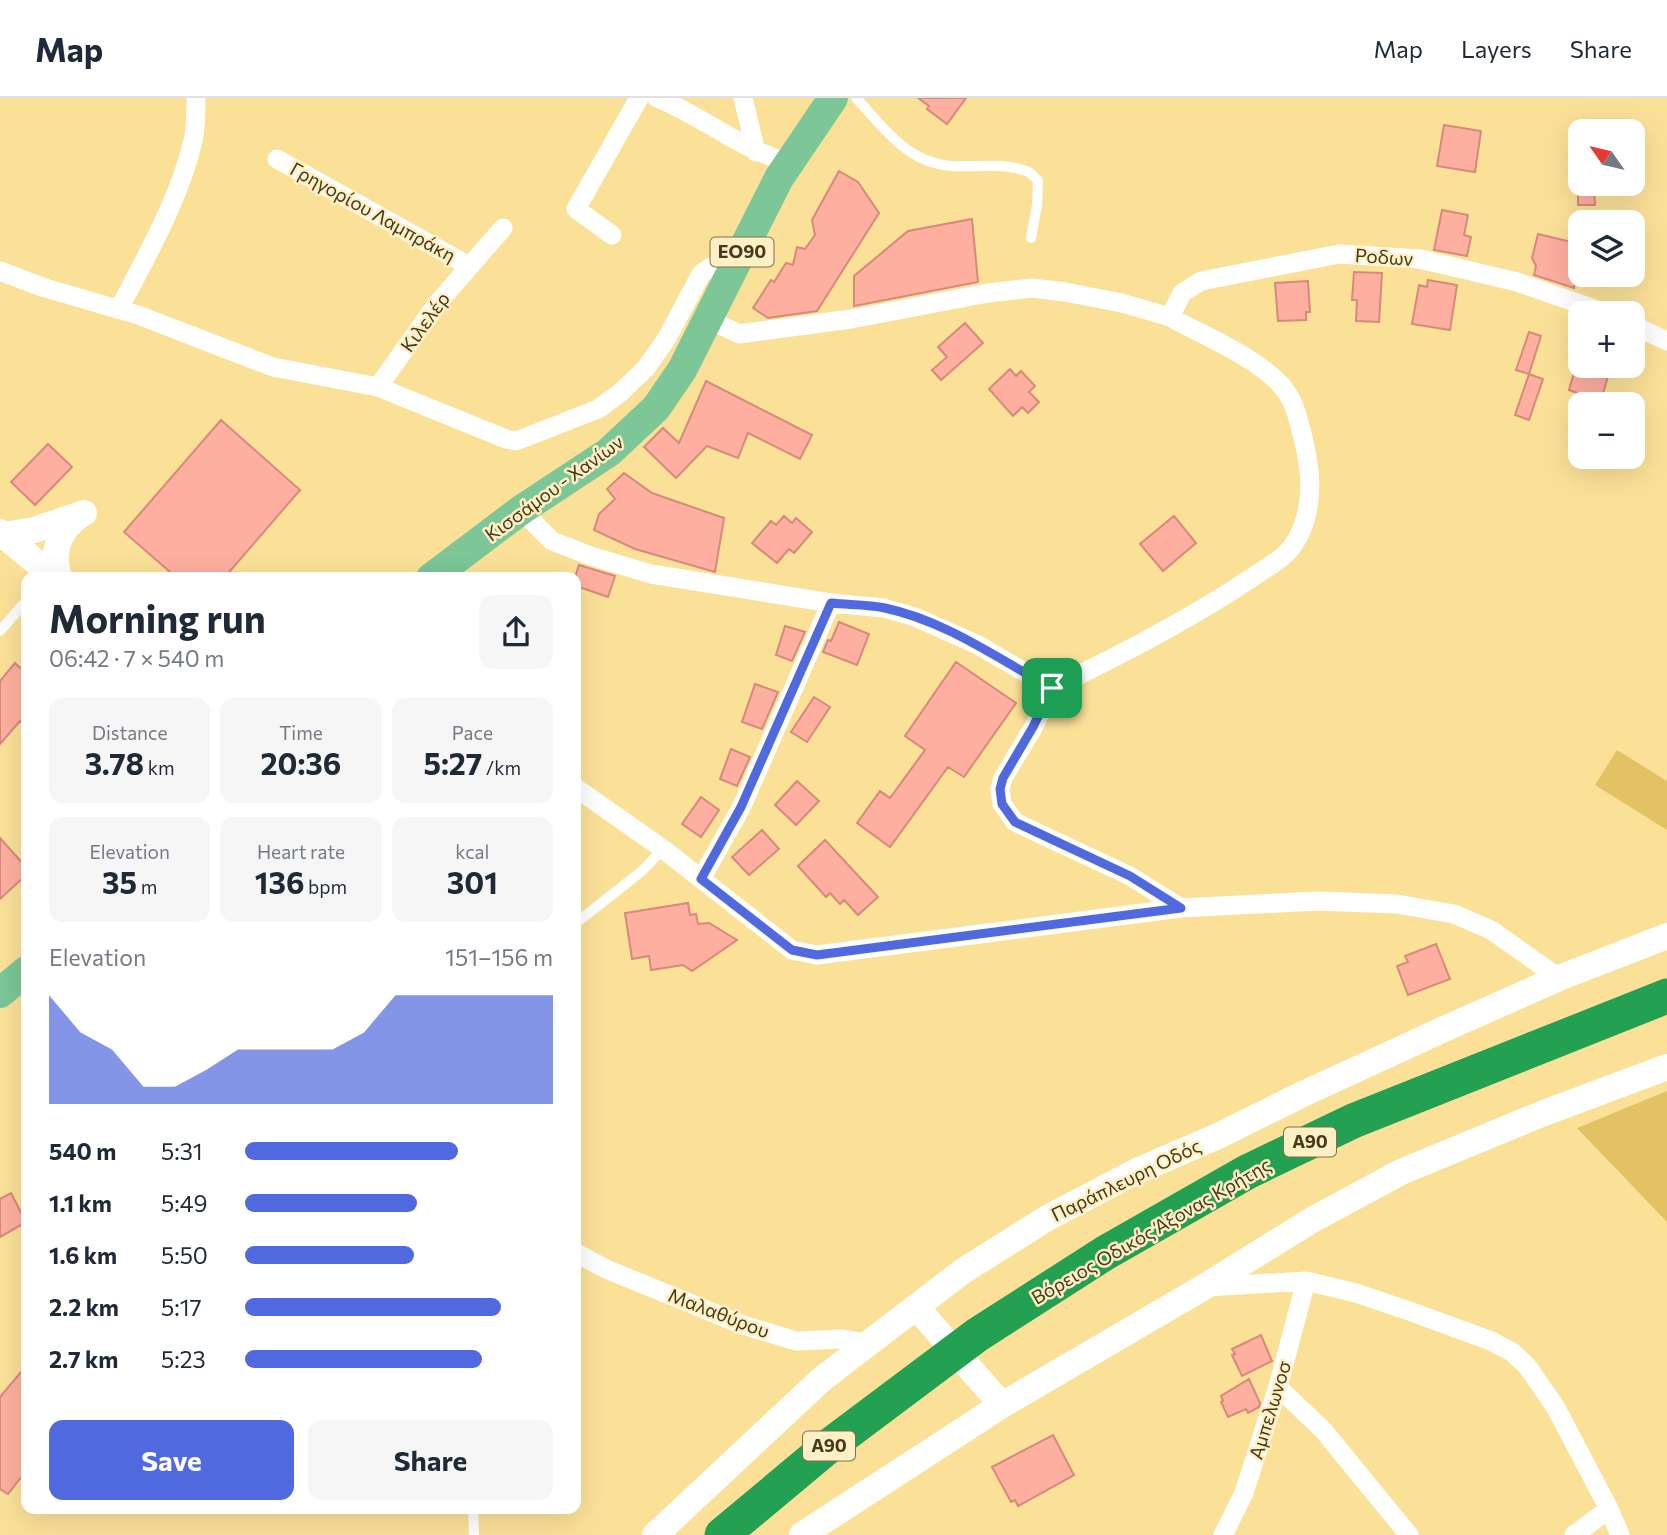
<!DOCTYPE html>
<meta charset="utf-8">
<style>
:root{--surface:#fff;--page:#f6f6f7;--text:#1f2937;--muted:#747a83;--line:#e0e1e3;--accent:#5169de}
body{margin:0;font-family:Commissioner,sans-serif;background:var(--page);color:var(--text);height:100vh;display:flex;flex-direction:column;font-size:26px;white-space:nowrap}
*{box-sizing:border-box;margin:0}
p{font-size:23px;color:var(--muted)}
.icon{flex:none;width:38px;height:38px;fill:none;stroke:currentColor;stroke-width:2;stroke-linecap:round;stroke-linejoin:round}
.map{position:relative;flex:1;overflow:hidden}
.drawer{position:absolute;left:21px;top:474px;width:560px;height:942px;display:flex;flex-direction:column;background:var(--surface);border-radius:14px;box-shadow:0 7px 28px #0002}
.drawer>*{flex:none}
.needle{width:46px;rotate:304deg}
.tools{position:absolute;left:1568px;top:21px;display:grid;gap:14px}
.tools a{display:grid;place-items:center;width:77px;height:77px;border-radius:14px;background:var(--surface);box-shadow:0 7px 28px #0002;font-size:35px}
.pin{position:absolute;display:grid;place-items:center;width:60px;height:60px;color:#fff;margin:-30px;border-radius:14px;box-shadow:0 4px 10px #0006}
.round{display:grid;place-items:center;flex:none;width:74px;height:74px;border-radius:14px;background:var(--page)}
.headline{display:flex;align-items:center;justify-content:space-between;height:119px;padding:0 28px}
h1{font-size:38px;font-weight:700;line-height:52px}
.figures{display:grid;grid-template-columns:repeat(3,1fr);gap:10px;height:119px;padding:7px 28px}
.figures div{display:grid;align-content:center;border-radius:14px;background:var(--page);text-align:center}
.figures b{font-size:30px;font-weight:700}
.figures small{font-size:19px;font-weight:400}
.figures p{font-size:19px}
.chart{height:196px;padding:14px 28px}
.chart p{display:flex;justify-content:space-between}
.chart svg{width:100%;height:126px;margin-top:7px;fill:var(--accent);opacity:.7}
.button{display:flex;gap:14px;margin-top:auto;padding:14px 28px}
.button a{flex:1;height:80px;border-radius:14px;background:var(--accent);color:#fff;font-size:28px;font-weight:700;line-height:80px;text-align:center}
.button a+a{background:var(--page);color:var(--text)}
ul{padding:0 28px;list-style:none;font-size:23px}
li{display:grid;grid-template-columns:112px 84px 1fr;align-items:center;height:52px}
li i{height:18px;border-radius:9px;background:var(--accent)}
header{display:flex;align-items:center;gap:42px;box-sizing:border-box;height:98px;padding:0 35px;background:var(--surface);border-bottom:2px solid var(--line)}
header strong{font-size:33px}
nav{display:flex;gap:38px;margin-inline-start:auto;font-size:24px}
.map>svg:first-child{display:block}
</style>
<header>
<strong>Map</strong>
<nav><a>Map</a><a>Layers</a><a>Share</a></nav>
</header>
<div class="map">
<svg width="1667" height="1437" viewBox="0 0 1667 1437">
<rect width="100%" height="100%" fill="#fbe198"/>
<!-- green -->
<path fill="#e3c264" d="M1617,652L1667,683V732L1595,687Z
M1667,993V1124L1577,1030Z"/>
<!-- building -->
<path fill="#feafa0" stroke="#d58a7c" stroke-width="2" d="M918,0H966L947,26L927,11L929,8Z
M1444,27L1481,33L1475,74L1437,68Z
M839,73L858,84L879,115L817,213L768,220L753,210L771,182L774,184L786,165L793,167L797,149L805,151L815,137L812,122Z
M1578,86H1594L1595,107H1578Z
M1442,112L1468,117L1464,137L1471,139L1467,158L1434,152Z
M972,121L978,184L854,208V178L908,133Z
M1538,136L1580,146V163L1574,190L1534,177L1536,168L1532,160Z
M1354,174L1382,175L1379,224L1356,223L1357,202H1352Z
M1428,182L1457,187L1450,232L1412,226L1419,187L1427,189Z
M1308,183L1310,214H1306V222L1278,223L1275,185Z
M965,225L983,245L941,282L932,272L947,259L938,249Z
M1529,234L1541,238L1529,276L1516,272Z
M1576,268H1595L1593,274L1608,278L1600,306H1584L1586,298L1569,292Z
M1010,271L1016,278L1021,273L1035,288L1029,294L1039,304L1028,315L1022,309L1013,318L989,291Z
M1529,276L1543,281L1529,322L1515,317Z
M706,283L812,337L800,361L748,335L738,360L707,348L676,380L644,349L663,330L679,345Z
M221,322L300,392L224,480H177L124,434Z
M48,346L72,369L35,407L11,384Z
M624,375L652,395L724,420L715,474L635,451L594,432L599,416L615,401L607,391Z
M784,418L792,425L796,420L812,434L794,455L789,451L777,465L752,445L771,423L776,427Z
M1174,418L1196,445L1163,473L1140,446Z
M579,467L615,478L608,499L576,488V476Z
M839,524L869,536L857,567L823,554L828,542L831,543Z
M785,528L805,534L792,563L776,557Z
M956,564L1016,605L964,679L948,669L890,749L857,725L880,693L890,700L925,652L905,638Z
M15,565L26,575V630L20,623L0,646V583Z
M755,586L778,594L762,631L742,624Z
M814,599L830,609L807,644L791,634Z
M731,651L750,659L737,688L720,681Z
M797,683L819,703L796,727L775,707Z
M701,699L719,712L701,739L682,726Z
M762,732L779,751L749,777L732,759Z
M0,740L26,769V777L0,801Z
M825,742L878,799L858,817L844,802L840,806L830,795L826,799L798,768Z
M688,805L690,817L696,816L698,826L709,825L737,842L692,873L683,867L651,872L649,858L632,861L625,815Z
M1436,846L1450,881L1408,897L1397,868L1408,864L1405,858Z
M11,1095L26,1124L0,1139V1101Z
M1261,1237L1272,1263L1242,1278L1232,1257L1235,1256L1232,1251Z
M26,1268V1373L8,1396L0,1391V1299Z
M1249,1281L1260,1305L1259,1309L1248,1315L1246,1311L1228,1319L1221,1304L1223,1303L1221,1298Z
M1053,1337L1074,1377L1018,1408L1015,1402L1011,1404L992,1369Z"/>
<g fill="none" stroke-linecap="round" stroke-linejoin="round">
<!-- lane -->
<path stroke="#fff" stroke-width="10" d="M856,0C875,20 894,46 919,59C956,78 992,60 1026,73C1031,74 1034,79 1038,83L1037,107L1031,140
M0,533L26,503
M576,825L642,773L663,751
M473,1410L474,1437"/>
<!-- street -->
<path stroke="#fff" stroke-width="19" d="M657,0C703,18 742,53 789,64
M743,0L756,54
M277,61L469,168
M612,137L576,111L639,0
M0,173L42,189L138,217L273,269L378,289L506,341L516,343L598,311L621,294L646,270L667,240L701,176L711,169L736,167
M119,211C147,157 179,102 193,43C196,30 196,14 196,0
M708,221L739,236L851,221L988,195L1032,190L1065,194L1122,205L1170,219
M1633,227L1667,243
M378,289L436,207L503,130
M521,412L552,443L591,458L651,476L831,505L884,510L915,519L978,547L1052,590L1033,630L1003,680L1000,691L1002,706L1015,724L1130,778L1181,810
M1052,590C1121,557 1189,522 1253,479C1267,469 1284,461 1294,446C1313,417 1312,380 1305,348C1299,325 1296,302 1279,285C1252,257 1204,238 1170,219L1182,195L1201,183L1339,156L1420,161L1517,184L1606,215
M576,690L663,751L792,852L817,857L1181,810L1317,803L1397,806L1454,816L1491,832L1559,880
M701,781L741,710L831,505
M576,1155L606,1171L743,1227L796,1243L842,1241L870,1246
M1207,1189L1306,1183L1356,1195L1412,1214L1491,1243L1512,1254L1527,1268L1556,1310L1609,1411L1620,1437
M1278,1289L1323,1332L1409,1437
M1223,1437L1244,1395L1278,1289L1306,1183
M1574,1437L1609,1411"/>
<!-- secondary -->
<path stroke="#fff" stroke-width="26" d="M0,434L55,480
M4,437L34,432L84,415
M59,480C51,454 58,433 80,417
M917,1210L1002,1307
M655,1437L822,1281L963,1173L1049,1119L1137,1073L1218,1038L1305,995L1442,932L1559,880L1667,838
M802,1437L1002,1307L1204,1189L1312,1122L1401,1074L1544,1015L1667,969"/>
<!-- primary -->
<path stroke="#7cc697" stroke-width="30" d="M431,480L521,412L609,354L656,310L682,272L779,80L833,0
M0,895L26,873"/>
<!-- highway -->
<path stroke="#24a052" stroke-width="35" d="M722,1437L825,1351L977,1237L1105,1155L1247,1074L1353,1023L1667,898"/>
</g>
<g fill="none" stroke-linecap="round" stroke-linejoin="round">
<defs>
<path id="route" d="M831,505C848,507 867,506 885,510C946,523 998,561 1052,590L1033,629L1003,680L1000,691L1002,706L1015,724L1130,778L1181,810L817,857L792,852L701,781L741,709Z"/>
</defs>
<!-- route casing -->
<use href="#route" stroke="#fff" stroke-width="14"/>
<!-- route -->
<use href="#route" stroke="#5169de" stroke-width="9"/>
</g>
<g text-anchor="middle" stroke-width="5" stroke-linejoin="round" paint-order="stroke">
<!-- shield labels -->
<g fill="#ffefc5" stroke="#7c704f" stroke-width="2">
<rect x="710.5" y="139.5" width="63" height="29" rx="5"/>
<rect x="1284" y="1029.5" width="52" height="29" rx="5"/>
<rect x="803" y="1333.5" width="52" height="29" rx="5"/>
</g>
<g font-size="18" font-weight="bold" fill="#443a1c">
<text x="742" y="160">ΕΟ90</text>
<text x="1310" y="1050">Α90</text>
<text x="829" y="1354">Α90</text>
</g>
<!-- street labels -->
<g font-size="19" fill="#443a1c" stroke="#ffefc5">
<text transform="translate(373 114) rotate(29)" y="7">Γρηγορίου Λαμπράκη</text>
<text transform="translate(1384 159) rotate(4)" y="7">Ροδων</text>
<text transform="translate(425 224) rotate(-54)" y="7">Κιλελέρ</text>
<text transform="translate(554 390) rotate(-36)" y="7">Κισσάμου - Χανίων</text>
<text transform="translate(1126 1082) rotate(-26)" y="7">Παράπλευρη Οδός</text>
<text transform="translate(1151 1133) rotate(-30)" y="7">Βόρειος Οδικός Άξονας Κρήτης</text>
<text transform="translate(719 1215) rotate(21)" y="7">Μαλαθύρου</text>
<text transform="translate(1270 1312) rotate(-73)" y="7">Αμπελωνοσ</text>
</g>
</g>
</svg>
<div class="tools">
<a><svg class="needle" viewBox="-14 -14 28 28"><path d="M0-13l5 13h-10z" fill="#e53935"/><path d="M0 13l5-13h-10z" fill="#747a83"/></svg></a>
<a><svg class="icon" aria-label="layers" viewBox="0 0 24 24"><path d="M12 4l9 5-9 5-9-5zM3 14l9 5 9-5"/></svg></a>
<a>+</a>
<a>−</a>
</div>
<div class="pin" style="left:1052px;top:590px;background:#1e9e55"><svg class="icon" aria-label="arrive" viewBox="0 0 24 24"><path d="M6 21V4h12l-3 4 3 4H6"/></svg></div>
<section class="drawer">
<div class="headline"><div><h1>Morning run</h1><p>06:42 · 7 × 540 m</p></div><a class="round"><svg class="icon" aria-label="share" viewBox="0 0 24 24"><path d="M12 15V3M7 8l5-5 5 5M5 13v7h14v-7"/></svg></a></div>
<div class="figures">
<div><p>Distance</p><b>3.78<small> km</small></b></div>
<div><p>Time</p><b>20:36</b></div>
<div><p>Pace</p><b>5:27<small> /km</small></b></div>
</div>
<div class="figures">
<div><p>Elevation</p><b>35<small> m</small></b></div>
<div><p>Heart rate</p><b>136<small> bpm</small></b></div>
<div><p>kcal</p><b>301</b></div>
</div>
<div class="chart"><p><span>Elevation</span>151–156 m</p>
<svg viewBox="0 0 160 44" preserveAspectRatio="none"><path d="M0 44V6L10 19L20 25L30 38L40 38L50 32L60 25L70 25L80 25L90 25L100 19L110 6L120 6L130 6L140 6L150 6L160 6V44z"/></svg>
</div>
<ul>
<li><b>540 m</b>5:31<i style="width:69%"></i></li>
<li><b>1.1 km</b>5:49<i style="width:56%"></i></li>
<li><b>1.6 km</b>5:50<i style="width:55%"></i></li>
<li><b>2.2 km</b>5:17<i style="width:83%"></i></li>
<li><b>2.7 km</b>5:23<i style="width:77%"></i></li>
</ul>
<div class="button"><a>Save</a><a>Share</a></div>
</section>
</div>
